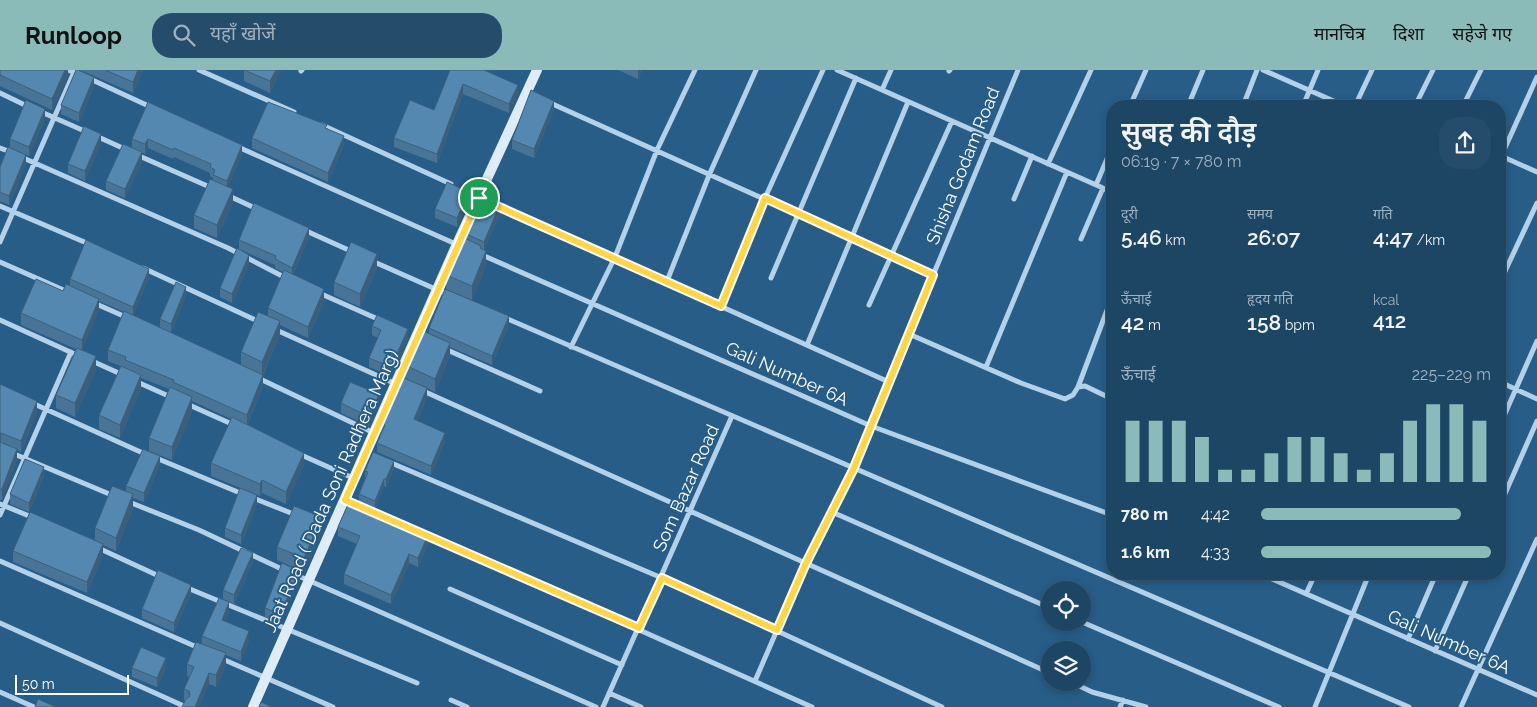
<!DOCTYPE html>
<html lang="hi">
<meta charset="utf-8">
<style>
:root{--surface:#1d4665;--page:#254d6b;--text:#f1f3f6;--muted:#a0b1bf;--line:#3b5e79;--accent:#8bbbb9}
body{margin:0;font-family:Raleway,"Noto Sans Devanagari",sans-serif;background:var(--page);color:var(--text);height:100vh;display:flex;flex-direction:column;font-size:19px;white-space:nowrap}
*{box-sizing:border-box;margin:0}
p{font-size:16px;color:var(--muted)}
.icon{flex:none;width:28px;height:28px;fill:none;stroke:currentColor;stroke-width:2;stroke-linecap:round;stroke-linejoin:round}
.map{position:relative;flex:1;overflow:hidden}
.panel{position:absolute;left:1106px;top:30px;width:400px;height:480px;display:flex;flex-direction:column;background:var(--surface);border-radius:20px;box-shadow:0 2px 8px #0003,0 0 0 1px var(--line)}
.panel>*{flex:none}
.fabs{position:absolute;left:1041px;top:511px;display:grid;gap:10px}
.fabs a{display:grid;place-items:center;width:50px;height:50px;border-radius:50%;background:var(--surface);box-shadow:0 2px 8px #0003,0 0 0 1px var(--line);font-size:25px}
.scale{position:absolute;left:15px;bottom:12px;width:114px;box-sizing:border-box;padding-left:5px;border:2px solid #fff;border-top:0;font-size:14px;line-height:18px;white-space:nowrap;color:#fff;-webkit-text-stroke:4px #275d87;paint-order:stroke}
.pin{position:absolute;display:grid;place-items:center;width:42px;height:42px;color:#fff;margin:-21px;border:2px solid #fff;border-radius:50%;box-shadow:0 1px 5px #0007}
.round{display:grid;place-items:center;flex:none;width:52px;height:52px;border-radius:20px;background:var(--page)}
.overview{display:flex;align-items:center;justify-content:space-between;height:85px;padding:0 15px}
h1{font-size:28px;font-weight:600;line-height:38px}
.stats{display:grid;grid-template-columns:repeat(3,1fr);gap:8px;height:85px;padding:5px 15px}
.stats div{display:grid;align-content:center}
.stats b{font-size:21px;font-weight:600}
.stats small{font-size:14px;font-weight:400}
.stats p{font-size:14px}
.chart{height:140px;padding:10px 15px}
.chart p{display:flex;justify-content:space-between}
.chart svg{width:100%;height:90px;margin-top:5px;stroke:var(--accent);stroke-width:6}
ul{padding:0 15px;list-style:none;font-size:16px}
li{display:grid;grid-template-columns:80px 60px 1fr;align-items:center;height:38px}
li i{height:12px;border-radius:6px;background:var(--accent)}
header{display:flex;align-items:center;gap:30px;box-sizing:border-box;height:70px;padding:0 25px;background:var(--accent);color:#111}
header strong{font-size:24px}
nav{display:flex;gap:28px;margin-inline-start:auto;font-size:18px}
.search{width:350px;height:45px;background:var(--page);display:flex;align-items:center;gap:12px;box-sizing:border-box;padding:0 18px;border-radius:20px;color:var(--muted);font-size:19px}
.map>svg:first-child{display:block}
</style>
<header>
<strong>Runloop</strong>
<div class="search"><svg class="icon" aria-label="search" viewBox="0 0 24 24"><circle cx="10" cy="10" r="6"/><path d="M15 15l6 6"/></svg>यहाँ खोजें</div>
<nav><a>मानचित्र</a><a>दिशा</a><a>सहेजे गए</a></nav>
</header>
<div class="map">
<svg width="1537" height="637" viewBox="0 0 1537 637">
<rect width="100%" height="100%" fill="#275d87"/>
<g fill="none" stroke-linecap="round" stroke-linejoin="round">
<!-- street -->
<path stroke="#b3d1e8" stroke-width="5" d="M68,0L80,5
M199,0L294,42
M837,0L1112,122
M1263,0L1345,36
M301,1L302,0
M949,1L950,0
M88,8L153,38
M882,20L891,0
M0,23L29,37
M548,32L933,205
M1130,36L1146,0
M1188,36L1203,0
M1243,36L1257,0
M1303,36L1318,0
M1355,36L1372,0
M1415,36L1433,0
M1463,36L1481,0
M39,41L89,63
M322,55L451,114
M96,66L127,80
M238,77L458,175
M0,78L11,82
M137,85L212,118
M1501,86L1537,102
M21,87L228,178L286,208
M1500,89L1537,7
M1048,94L1091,0
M1096,115L1112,77
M229,126L257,139
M1014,129L1032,86
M495,135L889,312
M0,136L89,174
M304,160L353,182
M1081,169L1103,118
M0,172L74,2
M482,185L871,356L1112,445
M372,191L449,225
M0,192L68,222
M143,198L260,252
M771,208L856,8
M667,211L710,103L756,0
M1500,212L1537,133
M319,223L380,250
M94,233L128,248
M869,235L952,51
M721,236L765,128L823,0
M503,247L1409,637
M0,250L79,286
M274,259L396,314
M909,264L1021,313L1065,329L1073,325L1078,317L1112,227
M807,275L908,32
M571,277L615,187L657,80L695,0
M445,279L540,321
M92,291L123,305
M986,297L1067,102
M258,308L374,363
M135,311L173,328
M1500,312L1537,329
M1078,317L1085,316L1112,329
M421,320L1050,603
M32,333L145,384
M187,334L234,355
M1500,355L1537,271
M0,378L114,426
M299,384L353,408
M156,388L245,425
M389,392L662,508L942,637
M253,428L296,445
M129,432L199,460L286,501
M0,434L34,448
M1500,435L1537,351
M832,442L1050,538
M0,445L71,282
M424,464L812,637
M96,477L161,507
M0,491L199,578
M294,504L596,637
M1261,504L1537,625
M185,517L417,613
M450,519L622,595
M1306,524L1315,504
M1082,552L1279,637
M0,553L186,637
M1408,569L1436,504
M1435,581L1469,504
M220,588L333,637
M755,611L806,493L853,399L1018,0
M1071,612L1092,622L1146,637
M0,622L34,637
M609,623L641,637
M451,630L467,637
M603,637L732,346
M1120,637L1123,630
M1315,637L1369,504
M1461,637L1537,469"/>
<!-- secondary -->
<path stroke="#ddecf7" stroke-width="10" d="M253,637L457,174L537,0"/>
</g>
<!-- wall -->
<path fill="#487597" d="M0,0H68V5L52,40L0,16Z
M80,0H143L133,23Z
M244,0H281L270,23L244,11Z
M450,0L518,24L509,43L463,24L437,93L394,77V68L434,40Z
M618,0H642L638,9Z
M94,17L79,52L61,44V35Z
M148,32L242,84L228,117L233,133L217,168L194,158V145L213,110V108L210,106V103L174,87L173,89L148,78L145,84L132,78V69Z
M554,40L534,88L512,79V70Z
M45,48L29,86L10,78V69Z
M327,58L344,75L328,112L252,78V68Z
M101,73L85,111L68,103V94Z
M142,91L125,128L106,120V111Z
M26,94L9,135L0,131V97Z
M469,131L457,157L435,148V139Z
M501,142L484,180L486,195L472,230L446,219V205L466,169V164Z
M309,167L293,205L324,231L308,268L280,255V265L263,305V316L248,354L304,395L286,434L262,423L260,426L211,406V393L231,349L192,331V341L172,390L149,381V368L169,319L141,308V318L120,368L99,359V345L121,296L108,291V280L124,242L99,231V240L82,280L96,300L75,347L56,338V325L76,279L21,255V243L63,221L70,216V209L149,208L133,245L160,257V249L186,226L171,263L241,295V282L268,247V238L283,202L275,198V195L239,179V170Z
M249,194L232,233L220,227V218Z
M377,198L360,237L334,225V212Z
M509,255L492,295L450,277V286L435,322L405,308V295L429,263V258Z
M372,256L408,268L391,306L369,297V288L378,268L372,265Z
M0,314L37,342L21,382L17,380V390L2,430H0Z
M427,328L417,351L445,372L431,405L377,382V373L381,362V353Z
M341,333H379L369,356L341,343Z
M160,395L144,432L133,428V438L116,481L103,475V485L87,523L13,492V481L95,471V458L126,422V416Z
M394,399L386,417L384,416L375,438L359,431V424L365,408V401Z
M44,406L29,442L10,434V424Z
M257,434L241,474L225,467V458Z
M338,457L429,472L418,497L409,493L391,534L344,514V504L357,474L338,466Z
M322,461L304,502L277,490V477Z
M253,492L234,534L223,529V520Z
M300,510L280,553L265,547V538Z
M191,524L174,562L142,548V539Z
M229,542L225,551L249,571L241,591L226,585V595L216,617L209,614L184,631V619L189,607L187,606V594L202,574V566Z
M166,597L157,617L132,607V598Z"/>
<!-- shaded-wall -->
<path fill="#3b5f7b" d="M65,0H68V5L52,40V29Z
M138,0H143L133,23V12Z
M276,0H281L270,23V11Z
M638,0H642L638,9Z
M94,7V17L79,52V43Z
M463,14V24L437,93V84Z
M518,15V24L509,43V34Z
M554,31V40L534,88V79Z
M45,39V48L29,86V77Z
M101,64V73L85,111V101Z
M344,66V75L328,112V103Z
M148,69V78L145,84V74Z
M242,75V84L227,120V111Z
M142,82V91L125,128V119Z
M26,85V94L9,135V126Z
M233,119V133L217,168V155Z
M469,122V131L457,157V148Z
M501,132V142L484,181V172Z
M309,158V167L292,207V198Z
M486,181V195L472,230V216Z
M377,184V198L360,237V224Z
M249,185V194L232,233V224Z
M149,199V208L133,246V237Z
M186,217V226L171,263V254Z
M324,219V231L308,268V257Z
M99,229V240L82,282V270Z
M509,246V255L492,295V286Z
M280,251V265L262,306V292Z
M408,259V268L391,306V297Z
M450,273V286L435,322V309Z
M96,286V300L75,347V333Z
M141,305V318L120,368V355Z
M263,305V316L247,356V345Z
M427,318V328L414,358V349Z
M379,324V333L369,356V347Z
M192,327V341L172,390V377Z
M37,331V342L21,382V371Z
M1,363V374H0V364Z
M445,363V372L431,405V396Z
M17,379V390L2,430V419Z
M304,383V395L286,434V422Z
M160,386V395L144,432V423Z
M394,391V399L386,417V409Z
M44,397V406L29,442V433Z
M384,409V416L375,438V431Z
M262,410V423L260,426V414Z
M133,424V438L116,481V468Z
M257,425V434L241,474V465Z
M322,447V461L304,502V488Z
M429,463V472L418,497V488Z
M103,474V485L87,523V512Z
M253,483V492L234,534V525Z
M409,484V493L391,534V525Z
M300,501V510L280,553V544Z
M191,515V524L174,562V553Z
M229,532V542L222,559V550Z
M249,561V571L241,591V582Z
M226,583V595L216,617V605Z
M166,588V597L157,617V608Z
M209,603V614L200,637H195Z"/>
<!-- building -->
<path fill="#5488b0" stroke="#3b5f7b" d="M0,0H65L52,29L0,5Z
M76,0H78L94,7L79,43L61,35Z
M105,0H138L133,12Z
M244,0H276L270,11Z
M450,0H484L518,15L509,34L463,14L437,84L394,68L410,30L434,40Z
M531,20L554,31L534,79L512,70Z
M26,30L45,39L29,77L10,69Z
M148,32L242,75L227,111L213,105L215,100L210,97L211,94L174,78L173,80L148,69L145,74L132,69Z
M268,32L327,55L325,58L344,66L328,103L252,68Z
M84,56L101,64L85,101L68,94Z
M123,74L142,82L125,119L106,111Z
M8,77L26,85L9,126L0,122V97Z
M210,109L233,119L217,155L194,145Z
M447,112L469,122L457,148L435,139Z
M483,125L501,132L484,172L466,164Z
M254,133L309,158L292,198L275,189L276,186L239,170Z
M462,167L481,176L480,178L486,181L472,216L446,205Z
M86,170L149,199L133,237L70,209Z
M351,172L377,184L360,224L334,212Z
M237,178L249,185L232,224L220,218Z
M284,200L324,219L308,257L268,238Z
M36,209L63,221L66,214L99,229L82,270L21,243Z
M176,212L186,217L171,254L160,249Z
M445,219L509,246L492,286L429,258Z
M124,241L263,305L247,345L173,312L174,310L125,290L126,287L108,280Z
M258,242L280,251L262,292L241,282Z
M377,245L408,259L391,297L369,288L381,260L372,256Z
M421,260L450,273L435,309L405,295Z
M77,278L96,286L75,333L56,325Z
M121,296L141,305L120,355L99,345Z
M404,308L427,318L414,349L445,363L431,396L377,373L385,355L381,353Z
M350,312L379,324L369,347L341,333Z
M0,314L37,331L21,371L1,363L0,364Z
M170,317L192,327L172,377L149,368Z
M232,347L304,383L286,422L262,410L260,414L211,393Z
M0,372L17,379L2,419L0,420Z
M143,379L160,386L144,423L126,416Z
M373,382L394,391L386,409H384L375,431L359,424L368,402L365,401Z
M25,389L44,397L29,433L10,424Z
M112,416L133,424L116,468L95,458Z
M240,418L257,425L241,465L225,458Z
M350,430L355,432L356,430L429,463L418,488L409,484L391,525L344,504L360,466L338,457Z
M294,436L322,447L304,488L277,477Z
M30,442L103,474L87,512L13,481Z
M241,478L253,483L234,525L223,520Z
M282,493L300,501L280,544L265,538Z
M158,500L191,515L174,553L142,539Z
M219,528L229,532L222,550L249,561L241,582L202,566Z
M196,572L226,583L216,605L209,603L195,637H196H182L186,629L190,626L189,621L184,619L194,597L187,594Z
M141,577L166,588L157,608L132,598Z
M38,629L56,637H35Z
M261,632L272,637H259Z"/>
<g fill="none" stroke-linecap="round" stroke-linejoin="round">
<defs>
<path id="route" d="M479,128L721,236L765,128L933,205L853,400L806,493L777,560L662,508L639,558L345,430Z"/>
</defs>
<!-- route casing -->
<use href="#route" stroke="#fff" stroke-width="10"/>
<!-- route -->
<use href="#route" stroke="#ffd54a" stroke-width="6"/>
</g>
<g text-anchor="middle" stroke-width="4" stroke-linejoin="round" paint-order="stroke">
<!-- street labels -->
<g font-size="18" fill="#fff" stroke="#275d87">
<text transform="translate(963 96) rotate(-68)" y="6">Shisha Godam Road</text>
<text transform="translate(787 304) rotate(24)" y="6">Gali Number 6A</text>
<text transform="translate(686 418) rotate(-66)" y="6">Som Bazar Road</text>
<text transform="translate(331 421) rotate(-66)" y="6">Jaat Road ( Dada Soni Radhera Marg)</text>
<text transform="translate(1449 572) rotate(24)" y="6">Gali Number 6A</text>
</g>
</g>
</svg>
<div class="fabs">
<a><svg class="icon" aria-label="locate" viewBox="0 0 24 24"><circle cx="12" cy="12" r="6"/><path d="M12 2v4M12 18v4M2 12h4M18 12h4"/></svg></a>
<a><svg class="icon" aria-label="layers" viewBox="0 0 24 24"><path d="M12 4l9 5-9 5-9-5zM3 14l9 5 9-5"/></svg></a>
</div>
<div class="scale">50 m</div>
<div class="pin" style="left:479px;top:128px;background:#1e9e55"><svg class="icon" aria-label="arrive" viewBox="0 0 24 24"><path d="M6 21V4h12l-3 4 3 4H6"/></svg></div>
<section class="panel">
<div class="overview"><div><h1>सुबह की दौड़</h1><p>06:19 · 7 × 780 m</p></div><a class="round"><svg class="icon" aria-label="share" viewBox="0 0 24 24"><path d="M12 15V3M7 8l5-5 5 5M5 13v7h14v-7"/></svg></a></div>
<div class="stats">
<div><p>दूरी</p><b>5.46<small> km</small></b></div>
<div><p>समय</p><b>26:07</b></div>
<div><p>गति</p><b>4:47<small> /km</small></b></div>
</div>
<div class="stats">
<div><p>ऊँचाई</p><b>42<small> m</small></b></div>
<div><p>हृदय गति</p><b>158<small> bpm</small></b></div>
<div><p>kcal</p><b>412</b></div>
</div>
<div class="chart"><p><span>ऊँचाई</span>225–229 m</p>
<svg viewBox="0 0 160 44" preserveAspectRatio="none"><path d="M5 44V14M15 44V14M25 44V14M35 44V22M45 44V38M55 44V38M65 44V30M75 44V22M85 44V22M95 44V30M105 44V38M115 44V30M125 44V14M135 44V6M145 44V6M155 44V14"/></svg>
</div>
<ul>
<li><b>780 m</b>4:42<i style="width:87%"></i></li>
<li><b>1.6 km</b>4:33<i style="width:100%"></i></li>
</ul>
</section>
</div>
